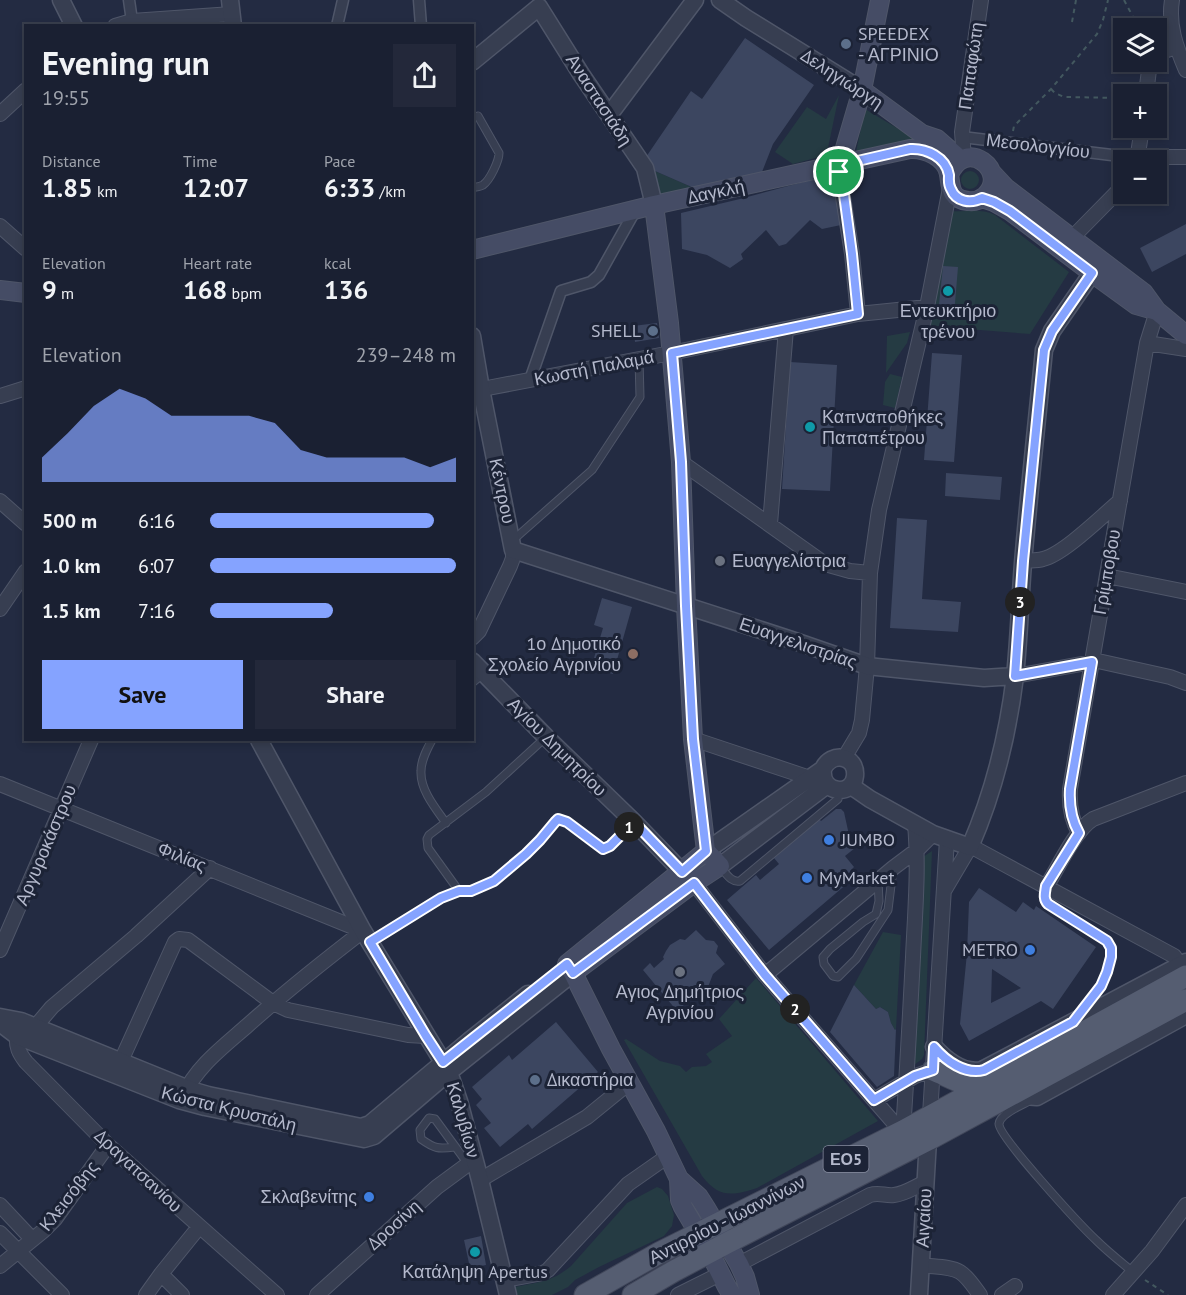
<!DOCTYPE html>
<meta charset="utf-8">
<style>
:root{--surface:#1a2032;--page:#23283a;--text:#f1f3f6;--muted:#9fa3ac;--line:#383e4d;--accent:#85a3ff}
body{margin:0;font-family:"PT Sans",sans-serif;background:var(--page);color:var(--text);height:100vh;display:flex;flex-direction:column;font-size:22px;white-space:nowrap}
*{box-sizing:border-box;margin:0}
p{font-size:20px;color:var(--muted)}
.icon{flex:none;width:33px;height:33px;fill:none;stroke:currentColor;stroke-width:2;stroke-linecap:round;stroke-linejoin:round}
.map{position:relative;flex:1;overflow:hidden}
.drawer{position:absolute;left:24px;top:24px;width:450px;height:717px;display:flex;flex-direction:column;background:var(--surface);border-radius:0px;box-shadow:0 3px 9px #0003,0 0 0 2px var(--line)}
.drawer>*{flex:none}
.tools{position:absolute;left:1113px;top:18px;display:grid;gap:12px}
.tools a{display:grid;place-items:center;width:54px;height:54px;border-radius:0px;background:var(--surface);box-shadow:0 3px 9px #0003,0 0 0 2px var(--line);font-size:30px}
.pin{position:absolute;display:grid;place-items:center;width:51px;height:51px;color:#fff;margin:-26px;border:3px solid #fff;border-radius:50%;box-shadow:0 2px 6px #0007}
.km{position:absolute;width:30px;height:30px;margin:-15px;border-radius:50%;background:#222;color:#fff;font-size:16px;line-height:30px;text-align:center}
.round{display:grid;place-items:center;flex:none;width:63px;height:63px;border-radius:0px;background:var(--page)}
.overview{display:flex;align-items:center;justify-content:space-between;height:102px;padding:0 18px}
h1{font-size:33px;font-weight:800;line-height:45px}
.figures{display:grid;grid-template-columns:repeat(3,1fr);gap:9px;height:102px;padding:6px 18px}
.figures div{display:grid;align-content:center}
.figures b{font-size:26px;font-weight:800}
.figures small{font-size:16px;font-weight:400}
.figures p{font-size:16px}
.chart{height:168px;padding:12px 18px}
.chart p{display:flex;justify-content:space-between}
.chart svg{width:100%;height:108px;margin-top:6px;fill:var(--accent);opacity:.7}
.button{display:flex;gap:12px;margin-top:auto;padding:12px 18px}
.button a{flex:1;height:69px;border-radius:0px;background:var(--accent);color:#111;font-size:24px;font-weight:800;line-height:69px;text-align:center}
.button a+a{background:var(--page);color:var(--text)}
ul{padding:0 18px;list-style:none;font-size:20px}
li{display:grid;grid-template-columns:96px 72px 1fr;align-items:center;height:45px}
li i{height:15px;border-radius:8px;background:var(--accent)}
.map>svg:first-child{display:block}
</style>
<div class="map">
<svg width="1186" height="1295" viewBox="0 0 1186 1295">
<rect width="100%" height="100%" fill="#232b42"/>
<!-- green -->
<path fill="#253b43" d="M839,95L828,148L823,156L793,164L775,152L807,107L826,119Z
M865,109L912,137V140L856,152Z
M961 180a9 9 0 1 1 18 0a9 9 0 1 1-18 0Z
M655,171L694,188L661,194L659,193Z
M952,211C967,212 981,208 995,215L1069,272L1030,334L929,326Z
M910,332L907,343L886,373L887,336Z
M890,374L902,377L895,408L883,405L885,382Z
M932,851L924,1055L922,1059L914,1065L923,857Z
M883,932L901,935L896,1029L895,1030L891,1023L888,1012L880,1007L876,1009L854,985Z
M756,978L878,1121L757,1188C732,1196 719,1198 702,1176L624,1040L626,1039L660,1061L680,1066L686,1072L692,1067L706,1066L712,1062L706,1054L732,1036L719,1019Z
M657,1187L662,1189L668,1196L674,1215L672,1226L664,1236L599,1267L575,1280L568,1287L552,1295H516L515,1287C539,1282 552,1282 571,1266L627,1203Z"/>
<!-- building -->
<path fill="#3c4660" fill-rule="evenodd" d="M745,38L814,85L773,144L762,172L694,188L655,171L646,157L691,91L702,99Z
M833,174L841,225L822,229L810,220L786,244L779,246L766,230L741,254L743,259L730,268L707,255L682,249L681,213L740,199Z
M1186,224V254L1152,272L1140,248Z
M943,266L958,267L954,315L938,314Z
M657,323L659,338L635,342L633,326Z
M932,353L962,355L954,462L924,460Z
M790,362L837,365L830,491L782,489Z
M946,473L1002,477L1000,500L945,496Z
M897,518L927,520L922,599L961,602L958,632L890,628Z
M602,598L632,607L613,674L591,668L603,628L594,625Z
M836,809H841L844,812L849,835L852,840L850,841L855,848L845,856L854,867L850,871L855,877L769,950L727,900L756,875L760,880L779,864L774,858L819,819L821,821Z
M979,888L1016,912L1023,902L1034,910L1036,906L1096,947L1053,1009L1041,1001L969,1041L960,1024L967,953L969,902ZM992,969L1021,988L991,1003Z
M696,930L706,940L714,941L718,946L716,953L725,964L713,974L708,987L703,991L690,993L681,1000L685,1004L677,1011L643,970L650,963L654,968L664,959L663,957L666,951L670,945L680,939L685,940Z
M854,985L876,1009L880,1007L888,1012L891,1023L895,1030L896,1029L894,1076L877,1087L830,1032Z
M556,1022L598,1072L532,1129L528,1124L500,1147L484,1128L491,1123L476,1105L482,1099L472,1087L509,1055L512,1060Z
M481,1236L486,1265L470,1268L464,1240Z"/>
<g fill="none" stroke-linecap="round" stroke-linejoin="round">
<defs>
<path id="service" d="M472,188C475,187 480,187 483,185C490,180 499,161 499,153L478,116
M512,541L592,470L640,397L639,359
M472,683L484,673
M432,740C427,749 421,760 421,771C420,790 436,809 446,823
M720,867C726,873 731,883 740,881L838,799
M878,881L879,901L876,914L863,922L830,949L823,957L824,964L833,976L838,977L856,959L888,910L893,869
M1046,887L1044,894L1046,903L1107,941C1120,964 1094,995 1080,1013
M459,891L428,848L427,839L429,835L486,792L546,737
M370,942L441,898L459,891H471L494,881L526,854L558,819L567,822L603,849L610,846L633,823
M1031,1100C1023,1105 1000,1113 999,1124C999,1137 1081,1226 1096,1240C1108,1252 1121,1262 1134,1273
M455,1147C438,1149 435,1149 421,1139L420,1130L429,1118L435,1119L468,1164"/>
<path id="pedestrian" d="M129,0L132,21
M419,0L421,26
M337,26L343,0
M962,137L1120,156L1138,157
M530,380L561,291L591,282L599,275L636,209"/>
<path id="minor" d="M1172,0C1168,25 1176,47 1186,70
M115,26L132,21L232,14
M1156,54L1176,47
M1146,94L1150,62
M0,114L26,90
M1138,157H1186
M964,158L962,132L981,0
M1137,160L1142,128
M840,165L839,172L852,254L858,314
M0,226L26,249
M1066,244L1124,185
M1147,343L1186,349
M472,391L671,353L858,314L927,307
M0,396L26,388
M681,462L825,564L850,571L870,573
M0,501L26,524
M770,524L786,329
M1023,561C1029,560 1036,561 1043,559C1064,554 1102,516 1120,501
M1107,576L1186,592
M0,609L26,571
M472,638L479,631L510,566L513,558V550
M1015,676L1098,661L1170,677L1186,683
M693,739L810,778
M844,758L859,733L862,720L867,666L870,573L879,510L927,307L950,188
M0,784L363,931C324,961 285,992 248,1025C223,1047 197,1066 183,1096
M1079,833C1071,819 1069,805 1070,789L1147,343L1157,311
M694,883L765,975L901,1131
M1046,887C1058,868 1075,830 1093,819L1186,783
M944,891L970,847L976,849L1174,956L1180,965
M0,950L91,740
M765,975L893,868L917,850L933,834
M35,1027L52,1007L136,936L210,868
M17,1036C16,1047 19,1053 26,1062L108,1145L277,1295
M121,1061L175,942L179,939L188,940L273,1003L288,1010L408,1035L425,1036
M874,1100L915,1076L933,1070
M930,1115L947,839
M903,1131C907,1073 910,1015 913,957C915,912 919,868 915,824
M480,1180L587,1117L630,1082
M0,1205L32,1239
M0,1233L62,1295
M739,1264L870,1195C879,1192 885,1196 894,1195C905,1194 916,1186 926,1182
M921,1265C933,1267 950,1266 960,1272C968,1277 974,1287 980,1295
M0,1266L43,1231L55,1219L108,1145
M161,1274L182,1295
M504,1280L543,1273L548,1270L628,1184L668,1156
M146,1295L161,1274L199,1227
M317,1295L437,1187L475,1159
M678,1295L720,1274
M1002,1295L1015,1286
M1113,1295L1152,1251L1186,1205"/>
<path id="tertiary" d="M61,0L74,26
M230,0L233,26
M720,0L746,18L862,90
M472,62L539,7L581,74L645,168L654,205
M609,115L695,0
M472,336L481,389L513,550L792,640L867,666L984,678L1015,676
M472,661L546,737L634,822L690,880
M259,740L363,931L449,1072L459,1101L480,1180L508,1295
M851,785L857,790L870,799L933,834L970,847C993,794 1008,734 1015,676C1019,639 1020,601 1023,563C1029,492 1037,421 1044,350L1052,331L1099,263
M706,851L823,769C831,751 857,755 855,776C853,797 820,794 823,769
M720,866L827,785
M0,1017L21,1021L191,1090L208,1095L361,1127L370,1124L469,1041L528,994
M0,1023L17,1036L179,1100L205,1107L364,1139L374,1136L449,1072L573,973
M934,1047C946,1060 964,1074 982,1070L1186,962
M1011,1095L1037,1097L1186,1015
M919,1295L928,1140"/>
<path id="secondary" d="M862,90L922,134L937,139L961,160
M840,165L862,90L880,0
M992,173L1006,188L1144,293L1157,311L1186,335
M982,198L994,202L1010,211L1092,273L1136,305L1157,311
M472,250L654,205L910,149C925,148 946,157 949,174C951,188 950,199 968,201C974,202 980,200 985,196C1011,172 965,135 949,175
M0,290L26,293
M706,851L567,964L573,973L611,1049L656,1131L679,1179L699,1197L706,1208L739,1264L745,1277L750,1295
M573,973L694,883L720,866L706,851L693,739L686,606L681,462L669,323L654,205
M679,1179L680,1200L683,1207L710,1253L727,1287L732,1295"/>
<path id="primary" d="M933,1070C951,1077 966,1089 985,1083
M585,1295L659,1253L903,1131L1186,976
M633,1295L674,1271L727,1243L928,1140L1186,1000"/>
</defs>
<!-- service casing -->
<use href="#service" stroke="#4f5669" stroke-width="9"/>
<!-- pedestrian casing -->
<use href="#pedestrian" stroke="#4f5669" stroke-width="13"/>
<!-- minor casing -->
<use href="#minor" stroke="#4f5669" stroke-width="16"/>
<!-- tertiary casing -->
<use href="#tertiary" stroke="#4f5669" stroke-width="19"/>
<!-- secondary casing -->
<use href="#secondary" stroke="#4f5669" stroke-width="20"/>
<!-- primary casing -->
<use href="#primary" stroke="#41475a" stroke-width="23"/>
<!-- path -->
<path stroke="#43585f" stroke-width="2" stroke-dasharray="4.5 4.5" stroke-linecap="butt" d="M1124,0L1139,28
M1072,22L1076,0
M1051,89L1055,93L1064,97L1124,98
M1013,131L1014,126L1051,89L1097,34L1103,20L1108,0
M1145,1280L1168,1295"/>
<!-- service -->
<use href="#service" stroke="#373e51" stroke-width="7"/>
<!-- pedestrian -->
<use href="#pedestrian" stroke="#373e51" stroke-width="10"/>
<!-- minor -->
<use href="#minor" stroke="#373e51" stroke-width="14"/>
<!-- tertiary -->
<use href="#tertiary" stroke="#373e51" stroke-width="16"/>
<!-- secondary -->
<use href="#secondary" stroke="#454c65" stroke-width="18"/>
<!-- primary -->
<use href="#primary" stroke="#555d71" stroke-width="21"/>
</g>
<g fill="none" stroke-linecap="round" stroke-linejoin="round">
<defs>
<path id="route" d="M910,149C926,148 946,157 949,175C949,180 948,184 951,189C956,202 971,204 982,198L994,202L1010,211L1092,273L1052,331L1044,350L1023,561L1015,676L1092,662L1070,789C1069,805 1071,819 1079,833L1046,886C1045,893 1043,899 1048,904L1107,941L1111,948V957L1107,972L1101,986L1073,1022L984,1070C965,1075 946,1061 934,1047L933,1070L915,1076L874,1100L765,975L694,883L573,973L567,964L443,1062L426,1036L370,942L441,898L459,891H471L494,881L526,854L540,840L555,822L558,819L567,822L603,849L610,846L634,822L682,872L706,851L693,739L686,606L681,462L672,353L858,314L852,254L840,165Z"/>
</defs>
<!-- route casing -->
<use href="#route" stroke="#fff" stroke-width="12"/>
<!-- route -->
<use href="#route" stroke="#85a3ff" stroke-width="8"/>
</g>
<!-- markers -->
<g fill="#5c6f8a" stroke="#1c2336" stroke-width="2">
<circle cx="846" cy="44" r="6"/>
<circle cx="653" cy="331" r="6"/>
<circle cx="535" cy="1080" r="6"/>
</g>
<g fill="#0f9aa8" stroke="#1c2336" stroke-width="2">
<circle cx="948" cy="291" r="6"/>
<circle cx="810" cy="427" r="6"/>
<circle cx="475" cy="1252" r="6"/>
</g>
<g fill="#6b7280" stroke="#1c2336" stroke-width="2">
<circle cx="720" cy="561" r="6"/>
<circle cx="680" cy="972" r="6"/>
</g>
<circle fill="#8d6e63" stroke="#1c2336" stroke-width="2" cx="633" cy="654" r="6"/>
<g fill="#3f7fe0" stroke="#1c2336" stroke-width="2">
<circle cx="829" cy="840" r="6"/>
<circle cx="807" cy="878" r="6"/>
<circle cx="1030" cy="950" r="6"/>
<circle cx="369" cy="1197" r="6"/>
</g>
<g text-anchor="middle" stroke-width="6" stroke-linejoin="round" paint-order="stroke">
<!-- shield labels -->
<rect fill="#1c2336" stroke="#868c9f" stroke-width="1.5" x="823.5" y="1146" width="45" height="26" rx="4.5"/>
<g font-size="16" font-weight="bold" fill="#b4b9cc">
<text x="846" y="1165">ΕΟ5</text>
</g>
<!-- poi labels -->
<g font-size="18" fill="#b4b9cc" stroke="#1c2336" text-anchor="start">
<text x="858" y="40">SPEEDEX<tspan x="858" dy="21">- ΑΓΡΙΝΙΟ</tspan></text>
<text x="948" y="317" text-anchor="middle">Εντευκτήριο<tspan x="948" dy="21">τρένου</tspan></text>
<text x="641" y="337" text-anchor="end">SHELL</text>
<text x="822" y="423">Καπναποθήκες<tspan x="822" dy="21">Παπαπέτρου</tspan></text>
<text x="732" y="567">Ευαγγελίστρια</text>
<text x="621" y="650" text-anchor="end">1ο Δημοτικό<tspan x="621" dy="21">Σχολείο Αγρινίου</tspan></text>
<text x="841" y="846">JUMBO</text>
<text x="819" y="884">MyMarket</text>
<text x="1018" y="956" text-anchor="end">METRO</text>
<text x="680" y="998" text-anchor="middle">Αγιος Δημήτριος<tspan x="680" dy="21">Αγρινίου</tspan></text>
<text x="547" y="1086">Δικαστήρια</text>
<text x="357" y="1203" text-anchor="end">Σκλαβενίτης</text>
<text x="475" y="1278" text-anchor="middle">Κατάληψη Apertus</text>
</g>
<!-- street labels -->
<g font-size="18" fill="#b4b9cc" stroke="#1c2336">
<text transform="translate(971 66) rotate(-82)" y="6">Παπαφώτη</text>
<text transform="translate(842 79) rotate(33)" y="6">Δεληγιώργη</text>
<text transform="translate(599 100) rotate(57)" y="6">Αναστασιάδη</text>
<text transform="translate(1038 146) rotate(7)" y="6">Μεσολογγίου</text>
<text transform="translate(716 192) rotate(-12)" y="6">Δαγκλή</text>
<text transform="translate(594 368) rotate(-11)" y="6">Κωστή Παλαμά</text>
<text transform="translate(502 491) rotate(78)" y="6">Κέντρου</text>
<text transform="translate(1107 572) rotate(-80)" y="6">Γρίμποβου</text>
<text transform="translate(798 643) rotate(19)" y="6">Ευαγγελιστρίας</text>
<text transform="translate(557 747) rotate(45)" y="6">Αγίου Δημητρίου</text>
<text transform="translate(46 845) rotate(-67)" y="6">Αργυροκάστρου</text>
<text transform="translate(182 857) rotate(22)" y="6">Φιλίας</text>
<text transform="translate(229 1109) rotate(14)" y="6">Κώστα Κρυστάλη</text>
<text transform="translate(463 1120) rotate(74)" y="6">Καλυβίων</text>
<text transform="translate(138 1171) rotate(43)" y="6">Δραγατσανίου</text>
<text transform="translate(69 1196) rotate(-52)" y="6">Κλεισόβης</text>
<text transform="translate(924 1218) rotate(-87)" y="6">Αιγαίου</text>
<text transform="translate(727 1220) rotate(-27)" y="6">Αντιρρίου - Ιωαννίνων</text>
<text transform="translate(394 1225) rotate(-42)" y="6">Δροσίνη</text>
</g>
</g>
</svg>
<div class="tools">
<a><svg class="icon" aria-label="layers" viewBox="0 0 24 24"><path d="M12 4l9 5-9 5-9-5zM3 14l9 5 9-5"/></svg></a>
<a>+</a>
<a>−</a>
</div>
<div class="pin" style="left:839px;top:172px;background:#1e9e55"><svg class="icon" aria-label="arrive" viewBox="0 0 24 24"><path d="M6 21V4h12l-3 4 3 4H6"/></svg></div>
<b class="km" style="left:629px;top:827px">1</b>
<b class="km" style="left:795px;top:1009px">2</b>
<b class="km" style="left:1020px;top:602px">3</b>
<section class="drawer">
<div class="overview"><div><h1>Evening run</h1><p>19:55</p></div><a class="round"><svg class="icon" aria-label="share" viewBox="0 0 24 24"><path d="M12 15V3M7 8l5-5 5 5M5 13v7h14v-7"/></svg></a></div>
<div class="figures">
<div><p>Distance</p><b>1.85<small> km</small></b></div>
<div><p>Time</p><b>12:07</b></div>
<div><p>Pace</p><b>6:33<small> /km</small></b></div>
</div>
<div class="figures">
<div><p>Elevation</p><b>9<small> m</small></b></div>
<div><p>Heart rate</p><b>168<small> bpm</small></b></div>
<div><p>kcal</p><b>136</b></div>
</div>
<div class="chart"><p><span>Elevation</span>239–248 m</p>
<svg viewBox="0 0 160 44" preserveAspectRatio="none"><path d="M0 44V34L10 24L20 13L30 6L40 10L50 17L60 17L70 17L80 17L90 20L100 31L110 34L120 34L130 34L140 34L150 38L160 34V44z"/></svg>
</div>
<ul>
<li><b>500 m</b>6:16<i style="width:91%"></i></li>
<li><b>1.0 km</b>6:07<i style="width:100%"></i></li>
<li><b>1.5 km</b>7:16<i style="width:50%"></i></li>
</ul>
<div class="button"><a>Save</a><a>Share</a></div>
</section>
</div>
